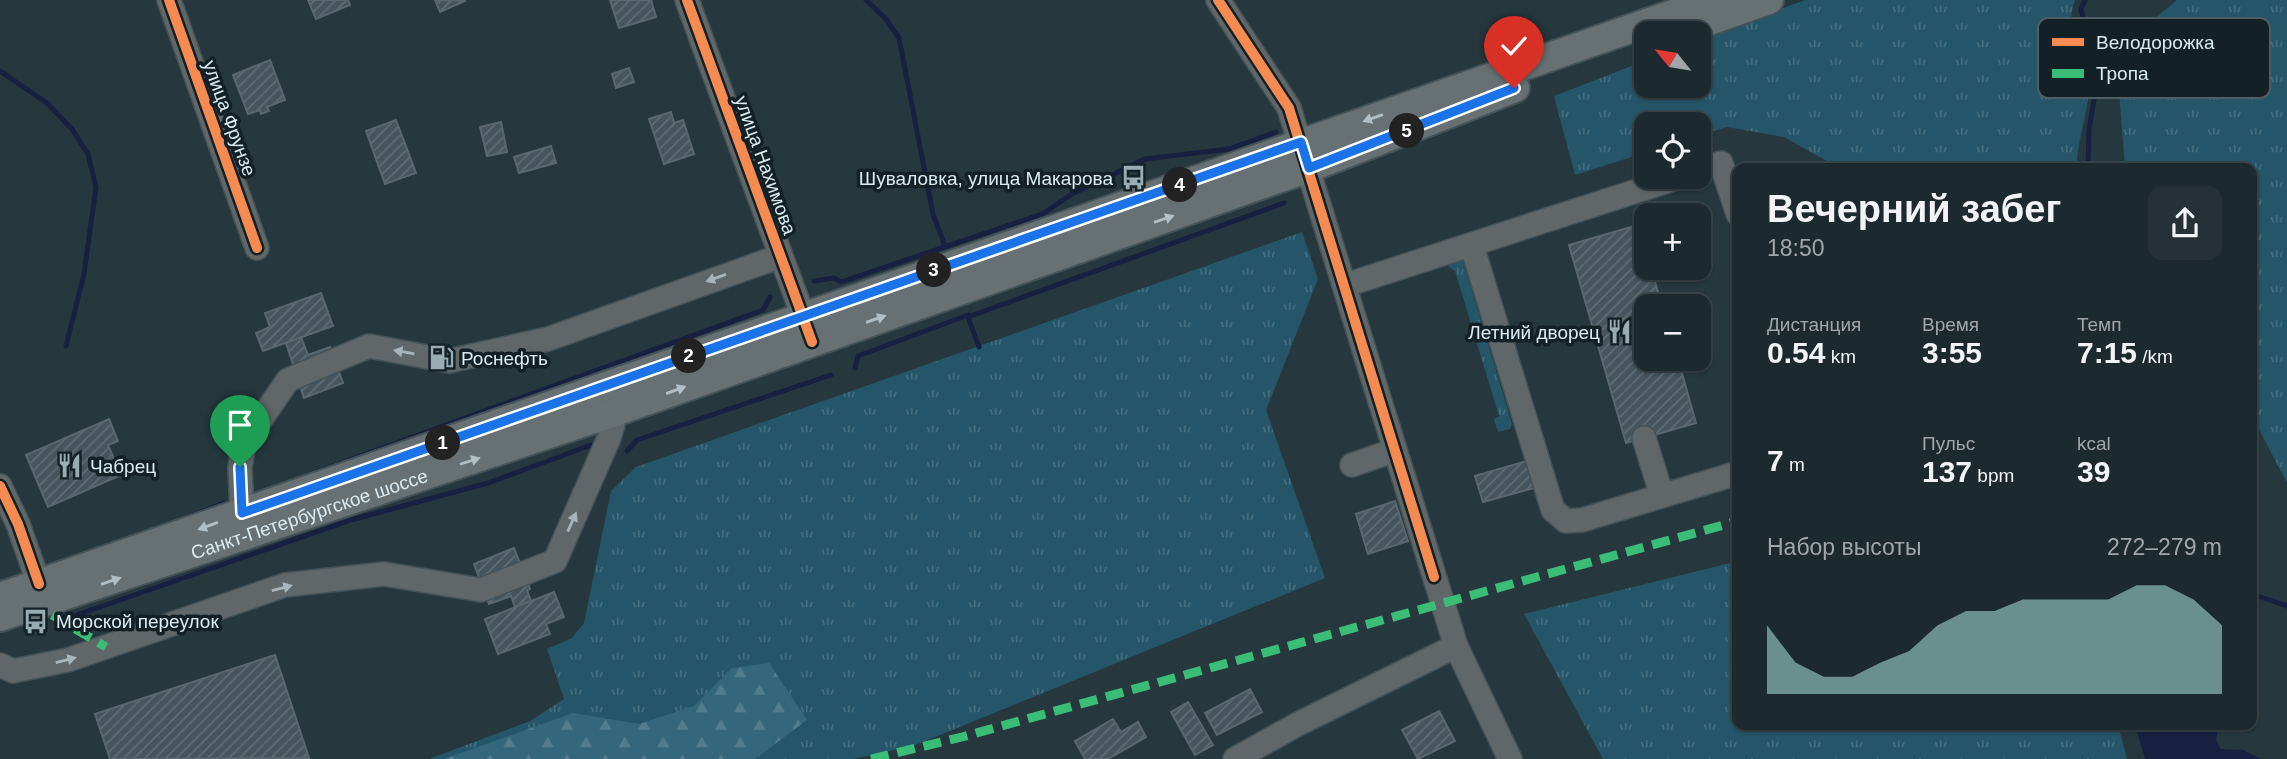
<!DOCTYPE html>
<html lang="ru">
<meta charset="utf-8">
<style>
:root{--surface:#1c292e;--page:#253136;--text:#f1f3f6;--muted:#a0a6aa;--line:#3a454a;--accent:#8bbbb9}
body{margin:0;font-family:Helvetica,sans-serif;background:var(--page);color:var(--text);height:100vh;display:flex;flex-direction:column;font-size:26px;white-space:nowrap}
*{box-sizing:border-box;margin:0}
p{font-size:23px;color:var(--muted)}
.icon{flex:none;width:38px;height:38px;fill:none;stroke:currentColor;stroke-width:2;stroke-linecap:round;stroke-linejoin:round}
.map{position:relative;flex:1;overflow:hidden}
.drawer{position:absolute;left:1732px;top:163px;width:525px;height:567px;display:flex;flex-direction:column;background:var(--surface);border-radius:14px;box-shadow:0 2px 5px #0004,0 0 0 2px var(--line)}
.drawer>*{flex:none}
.needle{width:46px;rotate:300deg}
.tools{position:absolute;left:1634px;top:21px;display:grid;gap:14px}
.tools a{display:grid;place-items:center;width:77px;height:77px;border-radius:14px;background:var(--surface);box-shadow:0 2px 5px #0004,0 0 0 2px var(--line);font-size:35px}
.pin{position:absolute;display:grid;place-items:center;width:60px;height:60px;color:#fff;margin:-72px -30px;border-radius:50% 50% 50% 0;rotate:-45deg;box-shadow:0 0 7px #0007}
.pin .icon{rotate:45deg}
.km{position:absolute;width:35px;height:35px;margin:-18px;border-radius:50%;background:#222;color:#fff;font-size:19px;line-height:35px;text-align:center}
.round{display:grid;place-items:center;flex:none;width:74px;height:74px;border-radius:14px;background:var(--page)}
.headline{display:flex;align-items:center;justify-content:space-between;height:119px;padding:0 35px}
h1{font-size:38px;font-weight:700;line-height:52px}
.metrics{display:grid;grid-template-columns:repeat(3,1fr);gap:10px;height:119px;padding:7px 35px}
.metrics div{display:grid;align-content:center}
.metrics b{font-size:30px;font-weight:700}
.metrics small{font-size:19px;font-weight:400}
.metrics p{font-size:19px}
.chart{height:196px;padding:14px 35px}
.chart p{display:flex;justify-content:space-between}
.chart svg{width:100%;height:126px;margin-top:7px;fill:var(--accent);opacity:.7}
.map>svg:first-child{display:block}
</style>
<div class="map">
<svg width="2287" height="759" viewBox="0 0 2287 759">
<defs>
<pattern id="grass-tufts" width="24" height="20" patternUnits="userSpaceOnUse" patternTransform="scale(1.75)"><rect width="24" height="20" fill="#245568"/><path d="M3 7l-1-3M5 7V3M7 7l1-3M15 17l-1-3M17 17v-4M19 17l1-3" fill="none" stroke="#436e7e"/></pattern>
<pattern id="forest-firs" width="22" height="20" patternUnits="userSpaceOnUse" patternTransform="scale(1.75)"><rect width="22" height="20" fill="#35677a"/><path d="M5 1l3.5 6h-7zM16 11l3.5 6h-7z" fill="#527d8d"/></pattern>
<pattern id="building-hatch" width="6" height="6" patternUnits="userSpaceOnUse" patternTransform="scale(1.75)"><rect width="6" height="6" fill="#45545d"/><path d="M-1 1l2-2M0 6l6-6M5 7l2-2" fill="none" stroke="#5f6d75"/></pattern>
</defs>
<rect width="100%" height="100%" fill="#26373e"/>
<!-- grass -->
<path fill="url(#grass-tufts)" d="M1805,0H2075C2063,29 2084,49 2088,77C2093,101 2076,139 2077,168H1839L1784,137L1727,127L1699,135V124H1647V152L1575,175L1554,96L1647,60V86H1699V39Z
M2177,0H2287V483L2252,416V168H2125L2115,39L2153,20Z
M1302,232L1318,279L1266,410L1325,578L913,746L853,759H429L530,721L564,699L547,649L572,638L584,623L611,491L636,467Z
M1459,258L1463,261L1512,424L1510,429L1498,432L1494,419L1499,416L1455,271L1444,263Z
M1738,561V724L2118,725L2127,759H1603L1524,614Z"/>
<!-- forest -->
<path fill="url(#forest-firs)" d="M769,663L807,720L755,759H444L573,713L639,724L694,706L732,668Z"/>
<!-- water -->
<path fill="#172041" d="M2135,725H2219L2216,740L2221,749L2243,750L2261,759H2145Z"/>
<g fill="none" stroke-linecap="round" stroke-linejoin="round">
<!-- stream -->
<path stroke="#172041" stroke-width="5" d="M866,0L886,19L899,38L933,214L945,246
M2085,0L2081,9L2086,33L2099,69L2089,130L2088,168
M0,71L47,103L72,129L88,154L96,187L84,274L66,346
M814,281L834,278L841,282L1042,214L1072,194L1145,159L1229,149L1276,132
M979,347L968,317L1284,203
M855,368L858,356L968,315
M627,451L637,440L831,375
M308,475L763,310L770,297
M188,517L224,503
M2252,594L2287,606
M68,618L351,520L488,483L591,445"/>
</g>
<!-- building -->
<path fill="url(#building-hatch)" stroke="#5b676f" stroke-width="2" d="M308,0H348L350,5L316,19Z
M435,0H464L465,1L440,12Z
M610,0H651L656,17L619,28Z
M270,60L285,100L267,107L269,111L261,114L260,110L248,114L233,75Z
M629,68L634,82L616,88L612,74Z
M671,112L674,123L683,120L694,154L664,164L649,119Z
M396,120L416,173L385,184L366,131Z
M501,122L507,152L487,156L480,127Z
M551,146L556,163L519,173L514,157Z
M1638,225L1647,253V268H1651L1662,306H1647V359H1678L1696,423L1626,443L1569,245Z
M321,293L333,326L263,351L256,333L270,327L265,313Z
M301,337L308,355L330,347L343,383L304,398L286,343Z
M109,419L118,441L108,445L121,475L48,507L26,455Z
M1527,461L1534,488L1483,502L1475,476Z
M1395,501L1408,541L1368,554L1356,514Z
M514,548L530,589L527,590L531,601L515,607L511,596L489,604L474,564Z
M554,592L564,617L546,624L550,634L498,654L485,619Z
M275,655L309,758L110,759L95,714Z
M1250,689L1262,712L1217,735L1205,713Z
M1188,702L1213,745L1195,755L1171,712Z
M1439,711L1455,741L1418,759L1402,730Z
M1113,719L1121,732L1138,722L1146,737L1108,759H1085L1075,741Z"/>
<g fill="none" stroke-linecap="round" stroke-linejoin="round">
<defs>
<path id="minor" d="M169,0L257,248
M687,0L809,332
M1218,0L1289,108L1456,646L1510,759
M1699,170L1721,163L1738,214
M1472,246L1553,510L1566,521L1582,520L1738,473
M1346,285L1680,177
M1644,438L1662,496
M1352,465L1395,450
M0,486L18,524L39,584
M242,513L240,467L244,444L288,380L369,346L449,361L548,339L781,256
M0,665L13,671L68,660L285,585L384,574L481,590L555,561L609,438L613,425L612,413
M1235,759L1298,724L1456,646"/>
<g id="major">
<path d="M1689,28L1769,0"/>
<path d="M0,597L1713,0"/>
<path id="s1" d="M0,617L612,413L1309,168L1515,88"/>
</g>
</defs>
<!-- minor casing -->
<use href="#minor" stroke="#445358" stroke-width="26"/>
<!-- major casing -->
<use href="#major" stroke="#445358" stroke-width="32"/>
<!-- minor -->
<use href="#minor" stroke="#5f6769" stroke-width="23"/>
<!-- major -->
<use href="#major" stroke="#677073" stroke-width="28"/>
<!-- quiet -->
<path stroke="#3abd76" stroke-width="9" stroke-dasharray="18 9" stroke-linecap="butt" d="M52,615L106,647
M871,759L962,737L1738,521"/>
<defs>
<path id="cycleway" d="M169,0L257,248
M687,0L812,342
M1218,0L1289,108L1434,577
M0,486L18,524L39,584"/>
</defs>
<!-- cycleway casing -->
<use href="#cycleway" stroke="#132126" stroke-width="15"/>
<!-- cycleway -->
<use href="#cycleway" stroke="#f68b52" stroke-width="10"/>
</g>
<!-- one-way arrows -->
<defs><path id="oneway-solid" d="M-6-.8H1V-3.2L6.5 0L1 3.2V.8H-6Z" transform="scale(1.75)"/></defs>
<g fill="#b1c0c6">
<use href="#oneway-solid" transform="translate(1373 118) rotate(161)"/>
<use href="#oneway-solid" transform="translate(1164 219) rotate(-19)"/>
<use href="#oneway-solid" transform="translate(876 319) rotate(-19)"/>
<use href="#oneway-solid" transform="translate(676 390) rotate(-20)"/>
<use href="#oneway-solid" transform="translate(470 461) rotate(-18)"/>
<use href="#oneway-solid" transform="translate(208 526) rotate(160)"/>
<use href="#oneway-solid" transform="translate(111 581) rotate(-19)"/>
</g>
<g fill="#a8b6bb">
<use href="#oneway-solid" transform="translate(716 278) rotate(160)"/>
<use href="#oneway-solid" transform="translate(404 352) rotate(-170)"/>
<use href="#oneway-solid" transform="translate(572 522) rotate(-66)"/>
<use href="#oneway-solid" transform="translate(282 588) rotate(-15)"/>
<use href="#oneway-solid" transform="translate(66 660) rotate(-14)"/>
</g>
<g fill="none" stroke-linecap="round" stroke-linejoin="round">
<defs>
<path id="route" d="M240,467L242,513L1301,142L1309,168L1514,88"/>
</defs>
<!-- route casing -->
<use href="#route" stroke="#fff" stroke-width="14"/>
<!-- route -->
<use href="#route" stroke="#1a73e8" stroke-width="9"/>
</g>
<!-- icons -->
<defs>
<symbol id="bus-bare" viewBox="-9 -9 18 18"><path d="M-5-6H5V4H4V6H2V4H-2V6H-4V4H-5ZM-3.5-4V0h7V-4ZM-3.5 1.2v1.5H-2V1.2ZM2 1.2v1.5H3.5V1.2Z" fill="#9aacb3" stroke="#132126" stroke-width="2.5" paint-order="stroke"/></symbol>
<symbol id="restaurant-bare" viewBox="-9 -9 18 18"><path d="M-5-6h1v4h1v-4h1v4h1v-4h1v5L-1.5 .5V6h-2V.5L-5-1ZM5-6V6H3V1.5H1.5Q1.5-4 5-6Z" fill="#9aacb3" stroke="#132126" stroke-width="2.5" paint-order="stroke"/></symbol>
<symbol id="fuel-bare" viewBox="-9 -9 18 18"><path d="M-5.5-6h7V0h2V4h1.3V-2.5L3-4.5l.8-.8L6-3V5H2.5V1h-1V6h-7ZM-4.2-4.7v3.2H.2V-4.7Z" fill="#9aacb3" stroke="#132126" stroke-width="2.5" paint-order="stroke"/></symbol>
</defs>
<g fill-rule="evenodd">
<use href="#bus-bare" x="1116" y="160" width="35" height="35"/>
<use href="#restaurant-bare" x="1602" y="314" width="35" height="35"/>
<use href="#fuel-bare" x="424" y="340" width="35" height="35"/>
<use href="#restaurant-bare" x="52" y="448" width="35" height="35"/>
<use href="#bus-bare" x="18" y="604" width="35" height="35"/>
</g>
<g text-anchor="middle" stroke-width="7" stroke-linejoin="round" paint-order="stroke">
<!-- street labels -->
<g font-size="19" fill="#d9ebf2" stroke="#132126">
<text transform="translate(230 118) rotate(70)" y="7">улица Фрунзе</text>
<text transform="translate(766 165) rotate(70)" y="7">улица Нахимова</text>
<text dy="7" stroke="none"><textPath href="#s1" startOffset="326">Санкт-Петербургское шоссе</textPath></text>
</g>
<!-- poi labels -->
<g font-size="19" fill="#d9ebf2" stroke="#132126" text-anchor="start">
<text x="1113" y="185" text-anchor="end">Шуваловка, улица Макарова</text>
<text x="1600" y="339" text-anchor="end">Летний дворец</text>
<text x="461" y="365">Роснефть</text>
<text x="90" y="473">Чабрец</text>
<text x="56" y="628">Морской переулок</text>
</g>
</g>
<!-- legend -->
<rect x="2038" y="18" width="232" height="80" rx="10" fill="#132126" stroke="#4e5e63" stroke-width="2"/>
<rect x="2052" y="38" width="32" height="8" fill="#f68b52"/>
<rect x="2052" y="69" width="32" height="9" fill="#3abd76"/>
<g font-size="19" fill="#d9ebf2">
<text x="2096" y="49">Велодорожка</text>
<text x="2096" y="80">Тропа</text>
</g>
</svg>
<div class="tools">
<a><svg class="needle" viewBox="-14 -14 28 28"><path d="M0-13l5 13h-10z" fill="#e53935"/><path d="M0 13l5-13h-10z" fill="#a0a6aa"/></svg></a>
<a><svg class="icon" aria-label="locate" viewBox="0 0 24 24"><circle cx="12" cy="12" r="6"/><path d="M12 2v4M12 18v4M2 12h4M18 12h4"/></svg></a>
<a>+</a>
<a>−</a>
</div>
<div class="pin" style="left:240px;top:467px;background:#1e9e55"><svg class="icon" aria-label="arrive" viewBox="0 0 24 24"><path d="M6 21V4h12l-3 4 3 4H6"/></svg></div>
<div class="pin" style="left:1514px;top:88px;background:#d93025"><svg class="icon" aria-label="check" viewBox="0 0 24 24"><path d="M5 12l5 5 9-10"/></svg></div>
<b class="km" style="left:443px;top:443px">1</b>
<b class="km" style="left:689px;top:356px">2</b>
<b class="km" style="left:934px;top:270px">3</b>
<b class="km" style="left:1180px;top:185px">4</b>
<b class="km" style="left:1407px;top:131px">5</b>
<section class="drawer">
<div class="headline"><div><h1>Вечерний забег</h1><p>18:50</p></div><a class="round"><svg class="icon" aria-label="share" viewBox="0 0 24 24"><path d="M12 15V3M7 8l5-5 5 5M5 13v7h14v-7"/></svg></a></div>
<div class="metrics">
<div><p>Дистанция</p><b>0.54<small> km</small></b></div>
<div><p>Время</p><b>3:55</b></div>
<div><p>Темп</p><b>7:15<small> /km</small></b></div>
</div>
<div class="metrics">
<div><b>7<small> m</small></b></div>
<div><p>Пульс</p><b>137<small> bpm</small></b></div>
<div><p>kcal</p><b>39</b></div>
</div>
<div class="chart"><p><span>Набор высоты</span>272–279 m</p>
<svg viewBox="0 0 160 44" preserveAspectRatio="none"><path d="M0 44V20L10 33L20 38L30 38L40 33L50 29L60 20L70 15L80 15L90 11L100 11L110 11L120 11L130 6L140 6L150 11L160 20V44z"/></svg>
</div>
</section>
</div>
